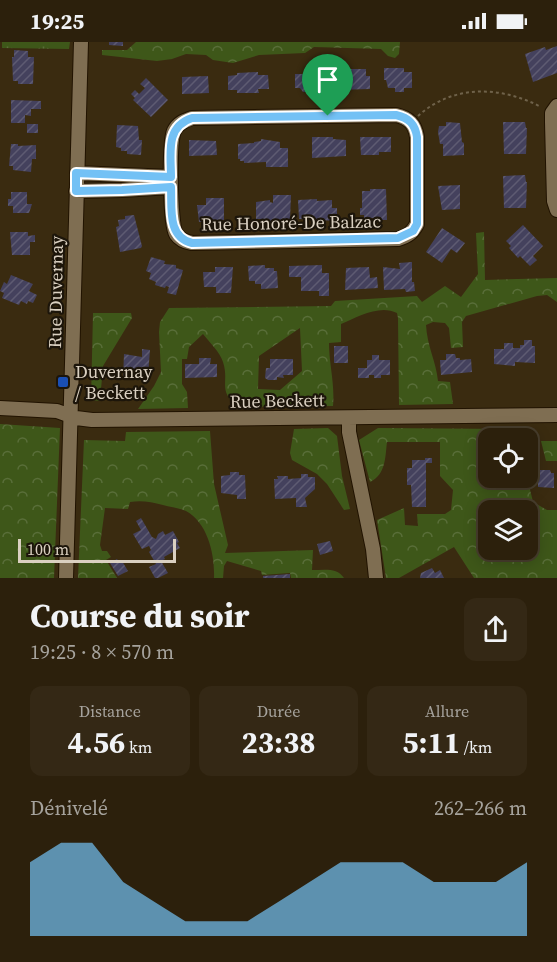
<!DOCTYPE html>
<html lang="fr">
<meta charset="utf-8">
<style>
:root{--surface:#2c200c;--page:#342815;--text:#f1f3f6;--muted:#a6a39d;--line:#483e2d;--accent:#73c1f5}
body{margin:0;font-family:"Source Serif 4",serif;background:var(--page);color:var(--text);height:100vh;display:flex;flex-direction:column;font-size:22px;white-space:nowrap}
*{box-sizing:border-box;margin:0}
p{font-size:20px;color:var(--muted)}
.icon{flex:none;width:33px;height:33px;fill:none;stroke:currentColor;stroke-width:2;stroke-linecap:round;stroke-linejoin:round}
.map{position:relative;height:536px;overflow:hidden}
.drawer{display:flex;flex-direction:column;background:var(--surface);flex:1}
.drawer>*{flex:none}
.buttons{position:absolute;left:478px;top:386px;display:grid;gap:12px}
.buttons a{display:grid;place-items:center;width:60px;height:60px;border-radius:12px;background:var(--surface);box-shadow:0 3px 15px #0003,0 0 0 2px var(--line);font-size:30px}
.scale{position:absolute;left:18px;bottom:15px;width:158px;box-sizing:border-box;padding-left:6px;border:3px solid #dad0c1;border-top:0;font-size:16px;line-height:21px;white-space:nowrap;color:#dad0c1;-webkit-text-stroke:4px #1c150a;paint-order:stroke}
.pin{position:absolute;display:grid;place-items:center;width:51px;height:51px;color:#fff;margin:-62px -26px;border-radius:50% 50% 50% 0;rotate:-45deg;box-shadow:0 0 6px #0007}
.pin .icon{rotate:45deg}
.round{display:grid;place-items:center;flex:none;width:63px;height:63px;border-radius:12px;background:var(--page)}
.headline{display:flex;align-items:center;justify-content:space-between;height:102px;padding:0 30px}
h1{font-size:33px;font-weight:700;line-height:45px}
.figures{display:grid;grid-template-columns:repeat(3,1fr);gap:9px;height:102px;padding:6px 30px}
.figures div{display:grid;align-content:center;border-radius:12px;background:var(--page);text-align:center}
.figures b{font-size:30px;font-weight:700}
.figures small{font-size:16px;font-weight:400}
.figures p{font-size:16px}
.chart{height:168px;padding:12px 30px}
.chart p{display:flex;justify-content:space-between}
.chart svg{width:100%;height:108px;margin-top:6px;fill:var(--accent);opacity:.7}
.status{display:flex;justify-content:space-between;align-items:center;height:42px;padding:0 30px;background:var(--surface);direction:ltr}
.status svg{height:16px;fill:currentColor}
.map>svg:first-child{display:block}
</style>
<div class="status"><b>19:25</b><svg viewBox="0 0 49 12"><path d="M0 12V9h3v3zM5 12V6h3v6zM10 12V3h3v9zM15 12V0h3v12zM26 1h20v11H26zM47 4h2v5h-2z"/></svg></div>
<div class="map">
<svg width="557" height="536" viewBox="0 0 557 536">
<defs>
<pattern id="grass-tufts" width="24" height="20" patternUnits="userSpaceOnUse" patternTransform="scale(1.5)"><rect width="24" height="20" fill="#3e5719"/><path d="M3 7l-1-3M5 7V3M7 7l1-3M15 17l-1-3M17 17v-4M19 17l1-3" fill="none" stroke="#596e39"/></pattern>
<pattern id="forest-crowns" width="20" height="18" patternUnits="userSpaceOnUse" patternTransform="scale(1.5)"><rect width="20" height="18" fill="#3e5719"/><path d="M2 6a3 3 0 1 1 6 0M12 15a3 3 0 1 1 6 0" fill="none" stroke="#596e39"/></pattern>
<pattern id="building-hatch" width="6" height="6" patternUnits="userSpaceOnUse" patternTransform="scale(1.5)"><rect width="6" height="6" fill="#44415d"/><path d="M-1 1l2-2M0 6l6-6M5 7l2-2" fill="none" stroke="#5e5b72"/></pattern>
</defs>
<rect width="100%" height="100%" fill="#3a2b10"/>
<!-- grass -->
<path fill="url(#grass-tufts)" d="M2,0H70L69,7L2,6Z"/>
<!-- forest -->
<path fill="url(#forest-crowns)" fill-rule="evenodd" d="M136,0H400L399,12L395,16L388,14L381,7L314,5L305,11L259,13L233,21L213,18L206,13L186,12L172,17L157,19L102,13V8H127Z
M484,190L485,238L557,236V260L547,253L537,254L466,274L462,280L463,305L451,306L449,286L445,281L433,280L426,283C427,304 436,319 438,339L450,340L453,362L399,363L398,276L397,271C380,262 357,275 341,282V300L329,301C329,322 335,342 333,364L240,365C216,350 230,341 223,320C220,310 209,300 203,292L189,305L187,317H182V342L187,350L188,366L138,367L154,344L161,330L159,290L160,280L169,266L331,264L335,259L417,254L422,260L445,244L461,255L478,232L476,191ZM300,286L302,329L280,348L258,347L259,314Z
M93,271H131L132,276L103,324L100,359L91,358Z
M0,382L60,386L54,536H0Z
M328,386L337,394L342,434L350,467L344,468L327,442L317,432L292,418L290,411L294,387Z
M378,386L515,387L518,396H489V435H527L533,460L547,468H557V536H474L454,505L399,536H386L377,478L404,466L405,483L418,484L417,472H445L451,468L453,448L440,434V400H387C385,416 386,432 370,440L359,398ZM489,468H528V507H489Z
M210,389L214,442L228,503L225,511L313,508L312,528C324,528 337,525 344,536H291L290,531L262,533L261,529L227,519L224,524L223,536H214C215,513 208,481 186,469C179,466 170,465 163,463C151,460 142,458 130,460L128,467L105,466L100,503L102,509H107L111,515L106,518L117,536H78L84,398L125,399L126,390Z
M541,399H557V419H546Z"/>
<!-- building -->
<path fill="url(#building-hatch)" d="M109,0H123V4L109,3Z
M557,4V31L533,40L525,12L545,5L546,8Z
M14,8L28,9V15H34L33,42H18V39H13L12,15H14Z
M384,26H404V30H412V46H404V50H395V46H388L386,38H384Z
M348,27H366V34H370V47L337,48L338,34H348Z
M258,30V33H268L269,47H258L259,51H237V48H228V34L237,33V31Z
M295,32H320L321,49L303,50L300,46H295Z
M208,34L209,51L182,52V35Z
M146,36L168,58L151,75L133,58L135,56L131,52L135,48L139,52L145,46L140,42Z
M11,58L41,59V67H31V74L25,73V81H11Z
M446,80L460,81L462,100L464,101V113L443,114V102H440L438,90L439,84H446Z
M503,80H525L526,86H527L526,112H504Z
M27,82H38V91H27Z
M117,83L138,84L139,98H142L141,113L127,112V109H121V106L116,105Z
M312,95H333V97L346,98V114L312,116Z
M360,95H391V110H379V113H361Z
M261,97L280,100V106H288V125H266V120L244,121V119H240V117H238V102L254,101V100L261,99Z
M189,98L216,99L217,113L189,114Z
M11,102H18V104L36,103V117H32L31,130L13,128V124H9Z
M525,133L526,140H527L526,166H504L503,134Z
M460,143V167L442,168L438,144Z
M370,147H386L387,178H373V176H364V173H360V166H362V149H370Z
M11,150H27V162H32L29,171H13V164H8V157H11Z
M273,153H291L290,179L265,180V177H256V160L270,158V160L273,161Z
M206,156H224V178L199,180L197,163H206Z
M317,157V159L332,158V166H337V179L299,177L298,158Z
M134,173L142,204L141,206L120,210L116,185L119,184L118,178L125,177V174Z
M523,183L543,204L533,214L537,218L530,224L520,214L518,216L509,206L511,204L506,199Z
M442,186L465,201L457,211L451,207L442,221L426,210Z
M10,190H28V194L35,193V200H30V213H12Z
M151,215L165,219L164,222L176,223V226L183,228L176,253L167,251L169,245L166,244L165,246L155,243L156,240L149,237L151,231L146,229Z
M412,220V240H414L415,249L406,250L405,247L384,248L383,225L400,227L399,221Z
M265,223V226H274V229H277L278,246L261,247V242H255V239H249L248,224Z
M322,223V231H329V254H319V249H301V235H289V224Z
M215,225H233L231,251H216V245H204L203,230H215Z
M369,225L370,236L377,235L378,246L345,248L346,226Z
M11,233L33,242L29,249L37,253L33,261L28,259L27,262L21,259L19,263L2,256L4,251L0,249L4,240L7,242Z
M524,298H532V304H535V321L515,320V324L494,322V307H504V301H513V306H520V303H524Z
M334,304H348V321H334Z
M142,307L150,308L148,333H142V336H136V338L123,337L124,312L142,315Z
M446,312H455L456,316H460V318L471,317L472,330L441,333L440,318H446Z
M372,313H379V318H390V333H381V336H374V333H369V336H358V326H367V318H372Z
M199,316H211L210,322H217V335L185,336V322H199Z
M270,317H293V333H283L284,336L277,335V338H268L265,336L266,326H270Z
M425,416H432V421H426V465H412L411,443H407V426H412V418H425Z
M531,428H550L551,431H554V446L538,445V441H531Z
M230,430H239V433H245L246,457H237V453L221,451V434L230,433Z
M301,432H308V435H315V447L305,456L307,465H296V456L275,457L274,437H278L277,434H288V437L301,436Z
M141,476L152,495L156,497L158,492L163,489L165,493L173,489L179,500L177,501L180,506L164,515L165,517L161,519L168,531L158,536H155L149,525L156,522L149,510L151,508L149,504L142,507L133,492L141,488L136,479Z
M330,499L333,509L320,513L317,502Z
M117,517L119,520L122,519L128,529L118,534L110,521Z
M432,526L435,531L440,528L444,536H420L421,531Z
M290,532V536H263V534Z"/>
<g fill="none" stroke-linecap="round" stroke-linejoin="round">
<defs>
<path id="minor" d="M557,64L552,71V80L554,159L557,168
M396,73C409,76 415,82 417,95V182C412,191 408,194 398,197L192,201C186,200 180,198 176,192C170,182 169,101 174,89C178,81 184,79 192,76Z
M77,131L171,135
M76,149L122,148L171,145
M0,366L57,369L76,376L92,378L557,373
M349,376V390L373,507L376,536
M66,536L81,0"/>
</defs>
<!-- minor casing -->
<use href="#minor" stroke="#211300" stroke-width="16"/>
<!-- path -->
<path stroke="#6f624a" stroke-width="2" stroke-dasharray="3 3" stroke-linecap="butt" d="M418,74C453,42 501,44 541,65"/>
<!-- minor -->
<use href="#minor" stroke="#7f6e52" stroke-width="14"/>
</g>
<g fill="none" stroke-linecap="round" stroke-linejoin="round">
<defs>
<path id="route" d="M396,73C409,76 415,82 417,95V182L413,189L398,196L192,201C167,195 172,166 171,145L122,148L76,149V131L171,135C171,111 165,85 192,76Z"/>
</defs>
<!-- route casing -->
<use href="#route" stroke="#fff" stroke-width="12"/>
<!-- route -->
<use href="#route" stroke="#73c1f5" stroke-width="8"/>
</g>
<!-- markers -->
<rect fill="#1a4fb4" stroke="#1c150a" stroke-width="2" x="57" y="334" width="12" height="12" rx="3"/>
<g text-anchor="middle" stroke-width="4.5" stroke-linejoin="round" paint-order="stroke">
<!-- street labels -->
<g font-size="18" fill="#dad0c1" stroke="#1c150a">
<text transform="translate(291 181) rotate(-1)" y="6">Rue Honoré-De Balzac</text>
<text transform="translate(56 250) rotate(-89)" y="6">Rue Duvernay</text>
<text transform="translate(277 359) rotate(-1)" y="6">Rue Beckett</text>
</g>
<!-- poi labels -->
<g font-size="18" fill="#dad0c1" stroke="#1c150a" text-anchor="start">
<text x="75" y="336">Duvernay<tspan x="75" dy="21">/ Beckett</tspan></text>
</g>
</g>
</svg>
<div class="buttons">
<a><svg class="icon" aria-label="locate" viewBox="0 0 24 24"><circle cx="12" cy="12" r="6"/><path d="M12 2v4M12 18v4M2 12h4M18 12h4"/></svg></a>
<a><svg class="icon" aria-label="layers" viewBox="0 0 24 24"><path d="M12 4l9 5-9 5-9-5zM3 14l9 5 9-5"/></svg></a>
</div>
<div class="scale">100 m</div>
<div class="pin" style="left:328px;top:74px;background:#1e9e55"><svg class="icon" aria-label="arrive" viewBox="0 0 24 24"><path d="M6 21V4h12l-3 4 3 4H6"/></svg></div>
</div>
<section class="drawer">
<div class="headline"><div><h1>Course du soir</h1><p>19:25 · 8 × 570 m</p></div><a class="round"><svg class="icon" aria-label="share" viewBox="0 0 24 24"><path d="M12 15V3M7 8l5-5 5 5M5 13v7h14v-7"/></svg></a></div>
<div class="figures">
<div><p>Distance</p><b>4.56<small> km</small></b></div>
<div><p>Durée</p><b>23:38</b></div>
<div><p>Allure</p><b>5:11<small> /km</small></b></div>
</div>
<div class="chart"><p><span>Dénivelé</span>262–266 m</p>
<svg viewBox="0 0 160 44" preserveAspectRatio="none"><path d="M0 44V14L10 6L20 6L30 22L40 30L50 38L60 38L70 38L80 30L90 22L100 14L110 14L120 14L130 22L140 22L150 22L160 14V44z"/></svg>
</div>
</section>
